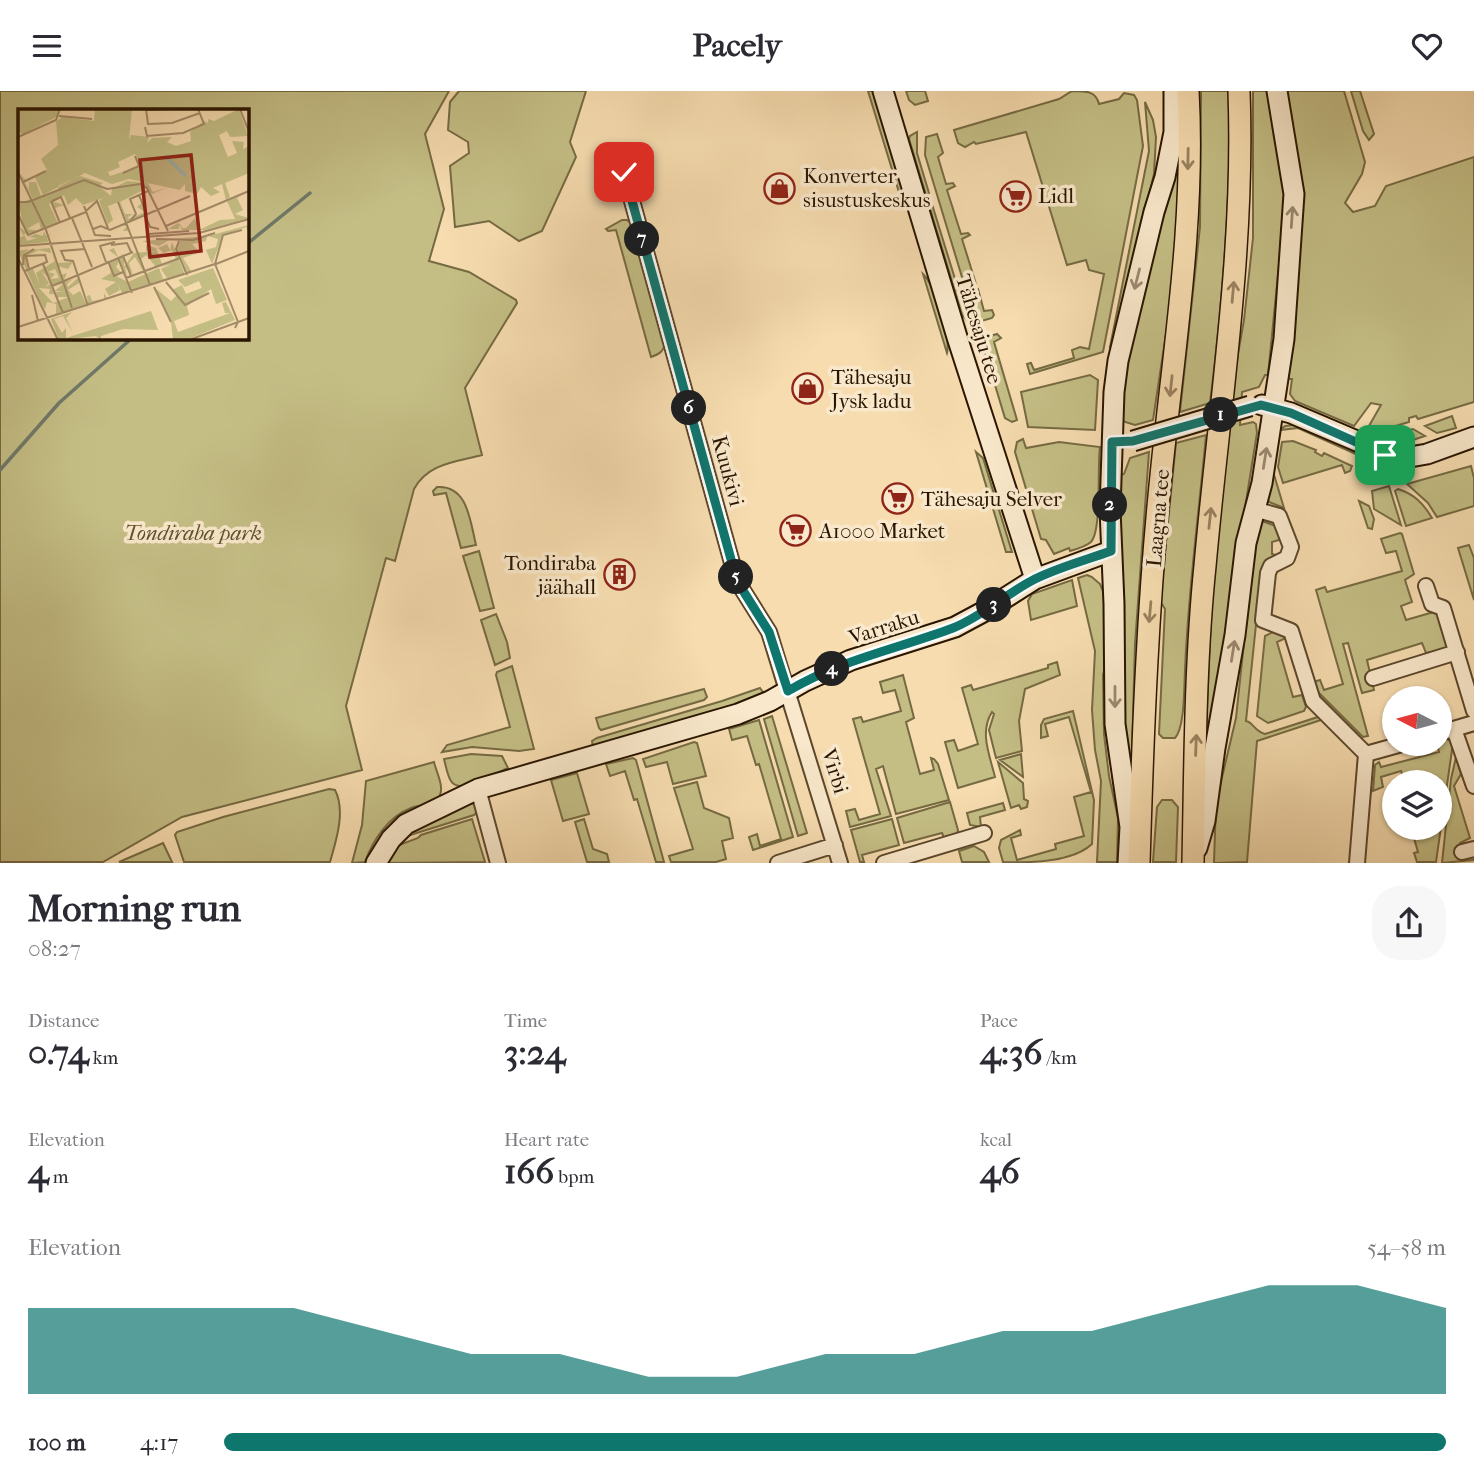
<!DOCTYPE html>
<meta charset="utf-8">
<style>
:root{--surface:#fff;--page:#f7f7f7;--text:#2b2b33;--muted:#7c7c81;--accent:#0f766e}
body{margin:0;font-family:"IM FELL French Canon",serif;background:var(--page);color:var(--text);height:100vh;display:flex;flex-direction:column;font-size:26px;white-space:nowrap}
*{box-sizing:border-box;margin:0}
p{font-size:23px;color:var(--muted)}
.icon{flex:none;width:38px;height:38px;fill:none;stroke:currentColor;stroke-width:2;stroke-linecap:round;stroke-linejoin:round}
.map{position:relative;height:772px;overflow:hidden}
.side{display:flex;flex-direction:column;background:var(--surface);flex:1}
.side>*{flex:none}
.needle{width:46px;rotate:276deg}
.tools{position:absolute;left:1382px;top:595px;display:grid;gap:14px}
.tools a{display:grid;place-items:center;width:70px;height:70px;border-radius:50%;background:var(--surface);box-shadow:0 2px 5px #0004;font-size:35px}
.pin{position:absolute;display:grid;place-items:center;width:60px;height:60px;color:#fff;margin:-30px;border-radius:14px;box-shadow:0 4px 10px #0006}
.km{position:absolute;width:35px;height:35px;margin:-18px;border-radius:50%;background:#222;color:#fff;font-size:19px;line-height:35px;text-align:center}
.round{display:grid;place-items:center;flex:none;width:74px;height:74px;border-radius:28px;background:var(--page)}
.summary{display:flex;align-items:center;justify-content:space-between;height:119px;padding:0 28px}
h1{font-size:38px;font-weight:700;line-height:52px}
.stats{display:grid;grid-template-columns:repeat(3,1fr);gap:10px;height:119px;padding:7px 28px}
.stats div{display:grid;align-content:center}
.stats b{font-size:35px;font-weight:700}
.stats small{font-size:19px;font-weight:400}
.stats p{font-size:19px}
.chart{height:196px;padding:14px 28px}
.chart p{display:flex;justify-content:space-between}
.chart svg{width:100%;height:126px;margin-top:7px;fill:var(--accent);opacity:.7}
ul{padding:0 28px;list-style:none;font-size:23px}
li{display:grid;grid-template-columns:112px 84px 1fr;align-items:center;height:52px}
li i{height:18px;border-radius:9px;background:var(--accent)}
header{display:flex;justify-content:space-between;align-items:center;height:91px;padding:0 28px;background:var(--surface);font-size:32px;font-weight:700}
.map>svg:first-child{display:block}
</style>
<header><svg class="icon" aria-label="menu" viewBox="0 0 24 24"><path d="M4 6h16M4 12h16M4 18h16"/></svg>Pacely<svg class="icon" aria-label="heart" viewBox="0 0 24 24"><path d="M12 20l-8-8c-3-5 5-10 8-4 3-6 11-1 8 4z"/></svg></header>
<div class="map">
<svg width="1474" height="772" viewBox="0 0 1474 772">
<rect width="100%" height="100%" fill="#f6dcaf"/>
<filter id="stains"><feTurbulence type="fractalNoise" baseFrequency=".00286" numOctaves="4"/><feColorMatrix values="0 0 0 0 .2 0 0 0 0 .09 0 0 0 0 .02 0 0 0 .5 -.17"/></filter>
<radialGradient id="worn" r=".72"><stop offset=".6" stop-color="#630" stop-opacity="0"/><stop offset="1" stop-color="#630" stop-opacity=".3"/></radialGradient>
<!-- green -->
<path fill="#c4be85" stroke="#766a42" stroke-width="2" fill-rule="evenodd" d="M0,0H449L425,43L444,118L429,170L469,181L516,209L517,212L465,297L482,364C456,371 428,372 414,398L395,470L386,467L346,615L362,679L182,726L103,771H0ZM19,19H247V247H19Z
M459,0H586L570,51L576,66L542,140L519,150L489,130L455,136L450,75L469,62L468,51L448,39L450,11Z
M868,0H874L907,111H902Z
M906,0H925L928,10L915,14L909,9Z
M1072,0C1086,0 1096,0 1099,13L1119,8L1124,2L1134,4L1137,9L1143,55L1103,261L1030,283L1027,273L1031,272L1034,279L1074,267L1072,259L1080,256L1089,258L1104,183L1089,179L1086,169L1067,174L1026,41L976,53L974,51L965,56L958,52L954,39L1059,8Z
M1201,0H1230C1231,105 1223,208 1210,312L1180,321L1200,136Z
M1253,0H1270L1284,74V123L1268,284H1265L1259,296L1242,301L1240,334L1253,331L1256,333L1257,342L1243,429L1231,535L1205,665L1212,501L1231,303L1244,229L1253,147Z
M1281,0H1344L1365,71L1362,83L1345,112L1353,121L1375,115L1386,95L1474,66V311L1418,328L1416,325L1409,327V331L1368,343L1365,342L1381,314L1371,312L1354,335L1295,310L1290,303L1292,288H1287L1292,259L1303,112Z
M1351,0H1360L1374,43L1369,49L1363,40Z
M1145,11L1153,29L1156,46L1154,83L1113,256H1110L1149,60Z
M917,41V62L929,102L926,104L909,48L910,45Z
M937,43L943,62L938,66L946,93L953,92L955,95L947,99L961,143L968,142L970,144L962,148L976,193L965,196L925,64L926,46Z
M1179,51V111L1172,203L1153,329L1135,334L1122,330L1120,300Z
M931,110L968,230L962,224L928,111Z
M622,129H627L632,133L665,251C664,260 660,263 651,266L616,139L608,140L606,138Z
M923,183C935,194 951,248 947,262Z
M978,198L984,220L992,219L994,224L992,227L978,231H976L966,201Z
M997,243L1001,247L994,251L1017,329L1012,331L1005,327L981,248Z
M1090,284L1098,289L1095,339L1028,336L1021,301Z
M1452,325L1456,337L1437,342L1425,335Z
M1294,334L1304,336L1359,360L1358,364L1298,337L1280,339L1285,335Z
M1413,338L1425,345L1401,353L1389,350L1394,343Z
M1206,344C1199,422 1188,500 1185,580C1184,596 1185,636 1175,647H1163L1159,643L1165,518L1160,510L1176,352Z
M1023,348L1026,357L1059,351L1100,356C1097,377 1102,439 1091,451C1085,456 1077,458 1070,460L1069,457L1054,463L1046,449L1041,448L1015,361L1017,351Z
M1293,350L1316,359L1315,361L1322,365L1324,362L1352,375L1350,380L1345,382L1342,374L1283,392L1278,376L1282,351Z
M976,361L983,367L1012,461H1006Z
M1149,361L1135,553L1131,696L1125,678L1120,504V384L1124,383L1130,367Z
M1471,375L1474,387V415L1437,426L1428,412L1407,393Z
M1272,377L1284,417L1269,411L1267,407Z
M1389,395L1401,434L1374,418L1372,400Z
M437,396C468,394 470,430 476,454L461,457L446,402L434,404L433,400Z
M1398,398C1414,403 1423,412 1432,427L1406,435L1395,400Z
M1359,410L1369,415L1374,428L1372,438L1368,437Z
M1262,430L1276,435L1282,448L1272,451V463L1279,465L1267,470L1262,476L1246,630C1253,631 1254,640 1265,643L1318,626L1321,629L1257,650L1247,771L1214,772L1216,712L1236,627L1254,457Z
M1400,442L1402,443L1414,483L1405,489L1412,511L1401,515L1406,529L1437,520L1448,556L1444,559L1426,562L1422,552L1367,569L1374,599L1362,602L1348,552L1343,553L1368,645L1363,646L1314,597L1313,591L1320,589L1324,599L1343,593L1316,499L1325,496L1327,501L1402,480L1396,460L1386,462L1381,448Z
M1469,454L1474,467V509L1458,457Z
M479,460L494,517L480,520L463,465Z
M1087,484L1092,486L1100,493L1108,512L1106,573L1103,584L1104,643L1109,685L1118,727L1117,771H1097L1101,690L1095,659L1092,619L1095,560L1078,487Z
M1072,489L1077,515L1031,529L1028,510L1032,503Z
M496,523L507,551L510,567L495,574L481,529Z
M1273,541L1284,542L1286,547L1277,551L1293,606L1302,604L1306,616L1304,620L1268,632L1257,625L1265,545Z
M1057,571L1060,584L1025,598L1019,630L1022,660L996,667L989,639L994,623L992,621C979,641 990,665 995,686L958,697L945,651L954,649L958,660L978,653L962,597L971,594L973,599L1048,577V574Z
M512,575L534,658L519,660L472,656L442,661L447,654L510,636L496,584L497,581Z
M903,584L914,627L906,631L920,683L934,679L931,667L934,668L938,673L949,709L896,723L883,675L876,678L891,725L850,736L846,720L855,718L859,729L880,723L853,628L861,626L863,631L901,620L895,599L883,602L880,591Z
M760,597L765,604L744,612L593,657L592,650L597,647L722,610Z
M704,598L707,606L704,609L601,639L599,637L596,627Z
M1073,620L1094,709L1092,753C1072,772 1029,772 1003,771L999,757L1001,749L1020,739L1021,744L1011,747L1017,769L1056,758L1055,753L1084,745L1074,706L1091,701L1069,626L1045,633L1048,645L1041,647V634L1044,628Z
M772,625L807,742L798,745L764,628Z
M759,629L793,746L753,759L749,746L757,743L760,755L781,748L759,673L756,674L747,645L732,649L729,638Z
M1440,647L1448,648L1453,652L1436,771H1417L1414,762L1418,761L1411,737H1440V691H1405L1401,680L1381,686L1383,696L1373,700L1375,674L1379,671L1381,676L1439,661L1437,653H1440Z
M694,651L697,652L706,685L673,693L667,671L646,676L643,668Z
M471,663L502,665L508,677C496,682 460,705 451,690C447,684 446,675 444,668Z
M1021,663L1023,686L1000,669Z
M1456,666L1461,683L1454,695L1470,747L1460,752L1462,766L1474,763V769L1442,772L1451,688Z
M633,667L636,669L664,771H656L637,708L634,709L625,680L610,685L606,673Z
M434,671C436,680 444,695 440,704C435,716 421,713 411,717C388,726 373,749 365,771L352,772L362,734L366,690Z
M998,671L1023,692L1024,708L1028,710L1027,716L1021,718L1019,714L1011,717Z
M577,682L589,723L563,730L551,689Z
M697,691L704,717L729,727L733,747L722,750L726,768L716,771H671L669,765L693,758L674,697Z
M329,698L335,699C346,720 336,750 330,771H184L175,744L177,741L223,726Z
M1162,709H1172L1178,716L1176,771H1153L1157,716Z
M469,711L474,713L478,720L474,724L401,747L410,737Z
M950,711L958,739L957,744L945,749L942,742L904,752L897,727Z
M1003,712L1005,719L980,726L981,736L970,734L967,722Z
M472,728L485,771L385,772L394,756L418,747L421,744Z
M584,728L593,758L607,763L609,771H587L575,731Z
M892,728L899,754L862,764L864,771H860L851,739Z
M163,752L172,771H119Z
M974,755L984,761L989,771H962L959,760Z"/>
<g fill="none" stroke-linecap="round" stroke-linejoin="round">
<!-- stream -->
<path stroke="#6f7968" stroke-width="3.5" d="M247,153L310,102
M0,379L59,312L132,247"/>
<defs>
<path id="street" d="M624,81L737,490L769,541L840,772
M1254,418L1279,425L1291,456L1287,467L1271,475L1268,482L1263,529L1291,540L1313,610L1366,663
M1426,495L1432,513L1443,517L1474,620
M1373,587L1457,561
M1454,638L1474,695
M1440,642L1474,632
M1366,663L1402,653
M478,698L498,772
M1462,761L1474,758
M778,772L835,754
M884,772L984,742
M1357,772L1366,663"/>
<path id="secondary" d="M883,0L957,246L1035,488
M1262,314L1291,322L1399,368L1427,363L1474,346
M1197,757L1205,730L1215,657L1235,544L1246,452L1262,392L1284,248L1294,103L1277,0
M376,772L391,748L406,733L478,698L738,623L770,610L805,590L851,569L955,536L983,521L1035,488L1111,460
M1128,772L1130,736L1115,633L1114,513L1110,418L1114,301L1118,270L1154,121L1165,86L1174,41V0"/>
<path id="primary" d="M1139,772C1143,639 1148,507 1162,375C1175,250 1195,126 1188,0
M1193,772C1195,673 1195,573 1205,475C1219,317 1245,159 1239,0"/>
</defs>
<!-- street casing -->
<use href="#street" stroke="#5c472c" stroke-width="18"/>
<!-- secondary casing -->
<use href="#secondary" stroke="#291500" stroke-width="23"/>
<!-- primary casing -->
<use href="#primary" stroke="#291500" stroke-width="24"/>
<!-- street -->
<use href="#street" stroke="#f9e8cb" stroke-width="14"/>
<!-- secondary -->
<use href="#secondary" stroke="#f9e8cb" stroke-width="19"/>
<!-- primary -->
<use href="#primary" stroke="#f6dcaf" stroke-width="21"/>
<defs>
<path id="secondary-bridge" d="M1133,350L1250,315"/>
</defs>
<!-- secondary-bridge casing -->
<use href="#secondary-bridge" stroke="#291500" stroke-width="23" stroke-linecap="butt"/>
<!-- secondary-bridge -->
<use href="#secondary-bridge" stroke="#f9e8cb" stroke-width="19"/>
</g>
<!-- one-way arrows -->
<defs><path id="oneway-shaft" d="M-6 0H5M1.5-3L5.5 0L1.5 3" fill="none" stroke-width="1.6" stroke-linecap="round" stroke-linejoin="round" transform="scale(1.75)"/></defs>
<g stroke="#9a8260">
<use href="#oneway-shaft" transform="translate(1188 68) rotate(91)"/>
<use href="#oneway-shaft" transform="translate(1233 201) rotate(-85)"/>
<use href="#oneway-shaft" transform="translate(1171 295) rotate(96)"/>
<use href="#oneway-shaft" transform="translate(1210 427) rotate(-84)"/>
<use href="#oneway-shaft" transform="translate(1150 521) rotate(95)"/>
<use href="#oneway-shaft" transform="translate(1196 654) rotate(-88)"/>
</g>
<g stroke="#9b8970">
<use href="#oneway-shaft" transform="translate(1292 126) rotate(-86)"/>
<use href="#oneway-shaft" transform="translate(1137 188) rotate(104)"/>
<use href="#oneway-shaft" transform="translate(1265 367) rotate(-81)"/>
<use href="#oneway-shaft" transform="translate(1233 560) rotate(-81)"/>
<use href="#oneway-shaft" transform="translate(1115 606) rotate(90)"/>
</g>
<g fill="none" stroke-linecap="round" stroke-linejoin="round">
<defs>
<path id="route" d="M624,81L737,490L769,541L788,600C840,569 897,558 953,537C983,525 1007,502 1035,488C1059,476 1086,469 1111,460L1112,351L1133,350L1261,314L1291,322L1385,364"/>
</defs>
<!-- route casing -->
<use href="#route" stroke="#fff" stroke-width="14"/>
<!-- route -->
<use href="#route" stroke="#0f766e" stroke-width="9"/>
</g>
<!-- icons -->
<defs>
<symbol id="shop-ring" viewBox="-11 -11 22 22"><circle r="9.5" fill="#f9e8cb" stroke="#8f2418" stroke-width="1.5"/><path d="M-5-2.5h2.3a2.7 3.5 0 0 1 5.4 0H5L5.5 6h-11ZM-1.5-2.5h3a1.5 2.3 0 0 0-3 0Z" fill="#8f2418"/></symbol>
<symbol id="supermarket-ring" viewBox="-11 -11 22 22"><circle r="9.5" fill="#f9e8cb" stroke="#8f2418" stroke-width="1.5"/><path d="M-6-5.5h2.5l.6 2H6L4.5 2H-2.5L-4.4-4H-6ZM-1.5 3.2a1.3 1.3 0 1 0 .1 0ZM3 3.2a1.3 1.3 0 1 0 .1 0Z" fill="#8f2418"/></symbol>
<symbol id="building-ring" viewBox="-11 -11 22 22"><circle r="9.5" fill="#f9e8cb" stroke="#8f2418" stroke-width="1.5"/><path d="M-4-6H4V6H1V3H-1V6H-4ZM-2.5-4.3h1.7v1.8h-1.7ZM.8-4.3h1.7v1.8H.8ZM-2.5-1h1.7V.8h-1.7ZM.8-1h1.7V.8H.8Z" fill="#8f2418"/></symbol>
</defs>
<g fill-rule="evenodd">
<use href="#shop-ring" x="762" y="80" width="35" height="35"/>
<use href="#supermarket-ring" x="998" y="88" width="35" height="35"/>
<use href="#shop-ring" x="790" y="280" width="35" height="35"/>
<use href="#supermarket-ring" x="880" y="390" width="35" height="35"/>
<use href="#supermarket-ring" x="778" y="422" width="35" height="35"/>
<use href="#building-ring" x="602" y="466" width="35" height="35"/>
</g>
<g text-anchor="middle" stroke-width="7" stroke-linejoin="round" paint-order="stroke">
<!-- poi labels -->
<g font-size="21" fill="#291500" stroke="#f9e8cb" text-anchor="start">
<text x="803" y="92">Konverter<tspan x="803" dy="24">sisustuskeskus</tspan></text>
<text x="1038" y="112">Lidl</text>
<text x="831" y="293">Tähesaju<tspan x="831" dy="24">Jysk ladu</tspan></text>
<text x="921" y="415">Tähesaju Selver</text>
<text x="819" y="447">A1000 Market</text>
<text x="596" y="479" text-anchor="end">Tondiraba<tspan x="596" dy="24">jäähall</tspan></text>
</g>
<!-- street labels -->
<g font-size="21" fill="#291500" stroke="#f9e8cb">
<text transform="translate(979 238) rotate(73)" y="7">Tähesaju tee</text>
<text transform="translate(728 380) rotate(75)" y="7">Kuukivi</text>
<text transform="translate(1158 427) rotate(-85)" y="7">Laagna tee</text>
<text transform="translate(884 536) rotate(-18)" y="7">Varraku</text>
<text transform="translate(835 680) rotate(73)" y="7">Virbi</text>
</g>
<!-- park labels -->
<g font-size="21" font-style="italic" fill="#5f502f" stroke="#f9e8cb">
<text x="193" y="449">Tondiraba park</text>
</g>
</g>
<!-- overview -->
<g transform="translate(18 18)">
<rect width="231" height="231" fill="#f6dcaf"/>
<path d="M0,0H41L40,7L5,25L0,23ZM77,0H114L111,31L113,26L131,28L129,34L134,29L154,28L149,33L158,37L173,32L172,23L186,12L190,14V10L196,12L221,0L230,27L212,28L209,22L201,26L210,48L219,44L214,32L226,33L225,40L231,37V64L207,74L212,88L208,91L204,75L195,79L202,83L193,87L183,78L179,85L167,82V75L162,81L111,70L94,75L67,64L25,86L17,68L7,74L11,80V73H18L23,87L15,90L3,66L8,71L29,61L23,50L40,36L38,13L44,8L76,12ZM117,45L123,57L92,67L90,63L102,58L100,53ZM62,67L85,74L81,77L93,87L94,80L109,72L130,74L135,83L150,78L134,85L129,79L102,93L107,105H115L110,108L111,110L127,103L119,98L124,94L128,105L109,113L112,122H105L109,117H103L109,113L101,93L90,97L95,111L90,115L81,92L85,89L65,96L58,89L50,96L46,86L36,93L46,96L37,99L34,92L31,95L40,114L23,121L21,113L9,120L21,122L6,125L9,132L19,129L11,128L18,125L25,127L26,122L28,127L34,125L29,128L30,133L0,136V129L6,127L0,117L7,122L0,94L40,82V77ZM226,86L219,89L225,101L217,105L231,109L187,121H164L161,116V120H150L163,112L160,115H162L164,119H168L177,109L181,121L202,111L217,110L209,92ZM231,116V123L228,118L205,126L194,155L184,159L194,155L188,141L165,149L174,163L170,165L159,141L162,132L176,131L153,130L141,137L124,132L189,127L188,132L174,135L181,143L198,138L200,130L190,127ZM154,133L167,166L70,195L69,187L72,186L74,192L86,190V184L89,189L104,184L99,173L102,181L91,187L87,180L98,173L83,170L93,164L91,154L101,149L91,141L96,139L100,148L106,145V158L116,144L138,142H128V136L138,139L144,155L150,154L138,158L128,146L123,150L127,161L136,160L116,166L125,162L117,148L111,154L115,166L107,158L109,168L101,152L98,158L106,167L103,163L98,167L110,173L141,159L145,170L149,169L143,160L154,155L142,158L158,151L151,153L158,150L154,141L146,144L140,139L149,135L152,141ZM32,139L33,144L21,141L8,147L10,161L15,160L22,176L18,164L37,152L34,146L39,154L55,153L50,160L39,157L43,166L49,164L46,171L53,168L48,173L55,170L49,175L50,178L61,168V174L50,181L55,186L62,182L69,196L38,205V195L29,193L27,200L23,194L0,142L11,140L6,145L5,149L12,141ZM37,160L41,169L32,170L34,176L45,175L37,182H47L38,183L39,188H51L35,194L21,179L32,180L31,185H36L32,175L27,178L31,174L23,162L32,170L37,165L30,163ZM195,159L209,191L198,195L193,180L169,197L171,206L156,212L160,223L212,204H207L204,194L208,193L217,211L168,231H155L153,214L137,179L153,192L159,186L154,181L164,176L168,185L184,179L181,172L167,178L160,171ZM133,202L140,221L105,220L83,227V231L78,227L41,231L33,210L54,203L48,209L55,224L45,207L36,210L44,224L48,219V229Z" fill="#c4be85" fill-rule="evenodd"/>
<path fill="none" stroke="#9dbbae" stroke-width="3.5" d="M147,47L168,67"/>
<path fill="none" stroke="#a48c69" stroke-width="2" d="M128,0L130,15L154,14L182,4M222,0L231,23M128,1L153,0M41,7L74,10M127,18L129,27L165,24L186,15L180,0M0,28L38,11L42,0M0,63L28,121L54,199M105,64L121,57L117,47M5,73L28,62M121,86L129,106M33,92L42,114M34,92L43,88L52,109M0,93H10L66,71L89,80L122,75L129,79L150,122M100,93L132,176M66,97L77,126L93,127M68,102L79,92L90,119M0,105L10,126L68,103M127,106L132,118L141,120M54,109L74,158M112,112L118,105L112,90L130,82M148,117L231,82M75,120L83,117L92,121L172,87M131,125L171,122M138,130L175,131L197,124M161,132L158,140L169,166M93,136L109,134L113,143M0,137L181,124L231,110M67,140L43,142L47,151L55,152L70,197M105,147L113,167M0,149L40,231M100,149L114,184M90,152L96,167L105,163M88,153L82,137L97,133M25,155L45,204M197,155L205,126L224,121M197,155L220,213L217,219M198,155L231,142M5,156L6,146L16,140M7,162L29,153L27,146L8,147L11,160M108,169L162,149M148,173L167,196L191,184M34,177L115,143M136,178L153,213M14,186L20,212M0,218L197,155M171,231L231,209"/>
<path fill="#8f2418" fill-opacity="0.15" stroke="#8f2418" stroke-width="3.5" d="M173,46L183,142L132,148L122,51Z"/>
<rect width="231" height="231" fill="none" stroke="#291500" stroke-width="3.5"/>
</g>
<rect width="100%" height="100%" filter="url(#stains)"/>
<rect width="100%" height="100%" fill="url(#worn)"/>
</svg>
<div class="tools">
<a><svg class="needle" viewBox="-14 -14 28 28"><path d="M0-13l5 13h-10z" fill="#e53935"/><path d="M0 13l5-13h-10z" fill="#7c7c81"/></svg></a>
<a><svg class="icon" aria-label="layers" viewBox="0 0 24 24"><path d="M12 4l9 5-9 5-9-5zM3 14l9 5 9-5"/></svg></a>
</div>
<div class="pin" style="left:1385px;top:364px;background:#1e9e55"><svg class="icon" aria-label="arrive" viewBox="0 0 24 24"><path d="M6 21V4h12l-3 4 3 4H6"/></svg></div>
<div class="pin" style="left:624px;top:81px;background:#d93025"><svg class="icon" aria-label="check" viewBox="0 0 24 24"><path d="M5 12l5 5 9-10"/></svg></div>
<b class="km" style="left:1221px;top:324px">1</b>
<b class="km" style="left:1110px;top:414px">2</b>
<b class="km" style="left:994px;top:514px">3</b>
<b class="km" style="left:832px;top:578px">4</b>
<b class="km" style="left:736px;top:486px">5</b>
<b class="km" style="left:689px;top:317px">6</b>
<b class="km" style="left:642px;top:148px">7</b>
</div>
<section class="side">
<div class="summary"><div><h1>Morning run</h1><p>08:27</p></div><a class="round"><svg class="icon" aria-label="share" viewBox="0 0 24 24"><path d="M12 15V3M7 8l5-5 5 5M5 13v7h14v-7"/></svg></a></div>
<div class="stats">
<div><p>Distance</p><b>0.74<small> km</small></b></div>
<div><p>Time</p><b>3:24</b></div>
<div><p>Pace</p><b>4:36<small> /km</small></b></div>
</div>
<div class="stats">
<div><p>Elevation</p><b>4<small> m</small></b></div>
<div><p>Heart rate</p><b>166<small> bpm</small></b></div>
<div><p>kcal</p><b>46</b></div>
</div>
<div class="chart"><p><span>Elevation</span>54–58 m</p>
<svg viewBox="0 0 160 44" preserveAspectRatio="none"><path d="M0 44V14L10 14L20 14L30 14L40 22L50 30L60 30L70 38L80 38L90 30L100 30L110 22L120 22L130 14L140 6L150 6L160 14V44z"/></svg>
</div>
<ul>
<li><b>100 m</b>4:17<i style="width:100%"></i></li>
</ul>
</section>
